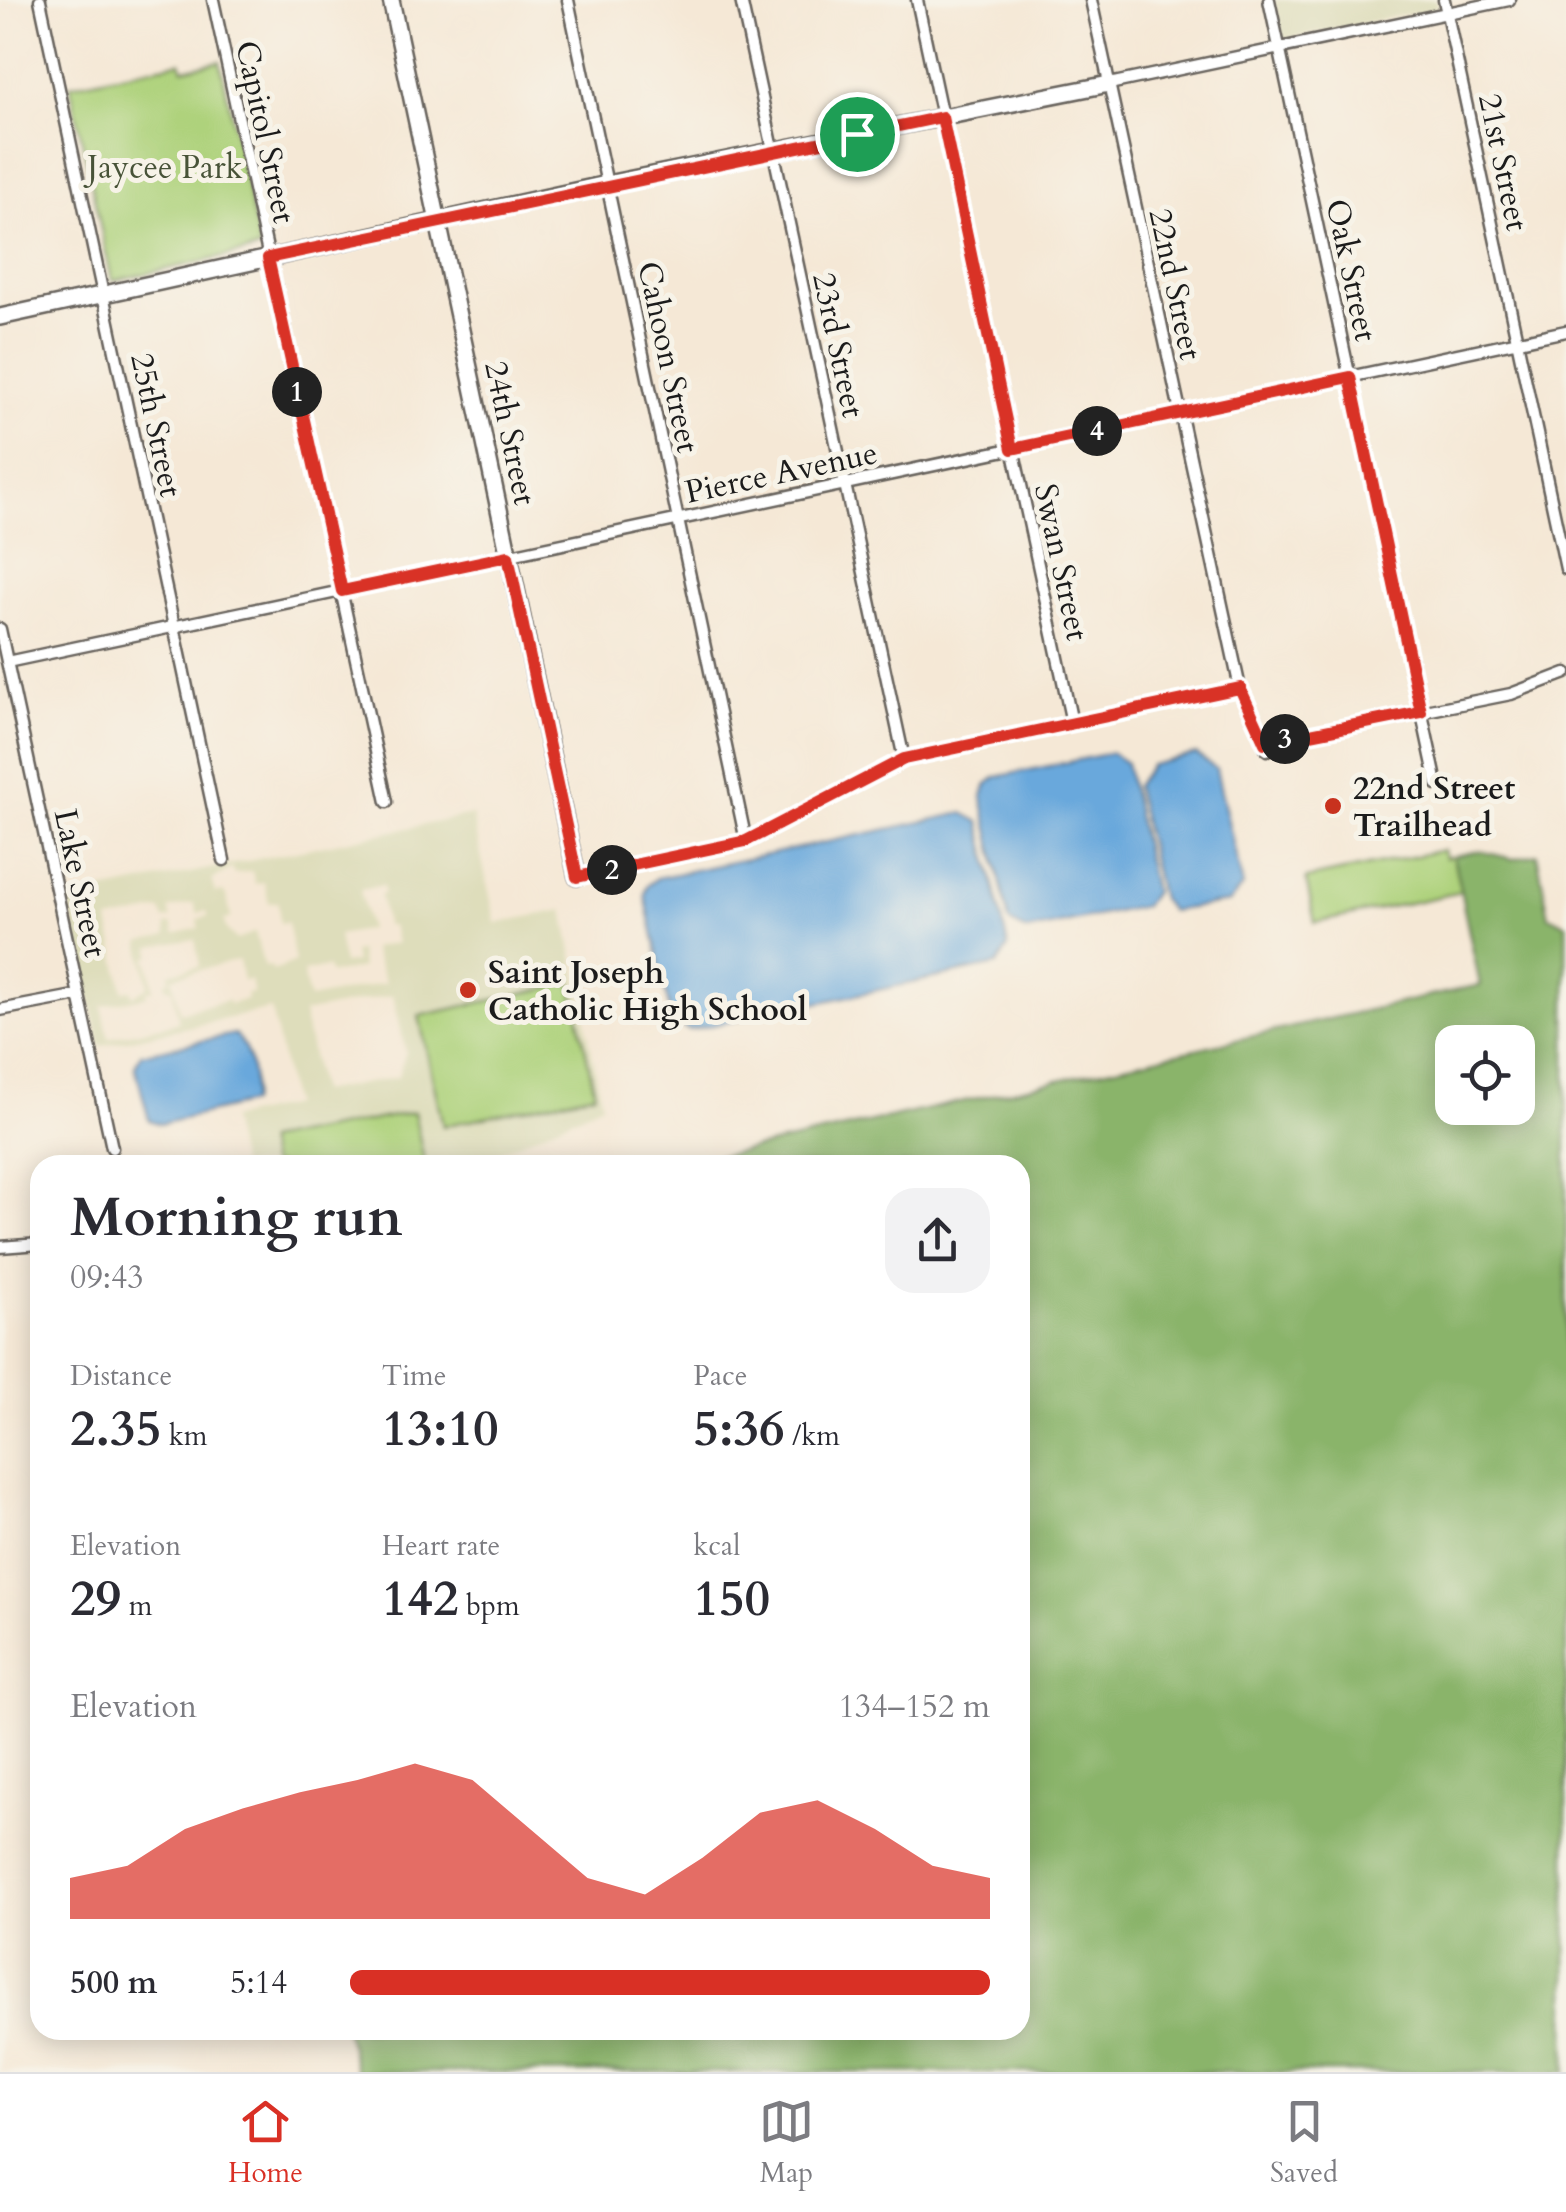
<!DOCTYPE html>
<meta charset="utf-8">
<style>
:root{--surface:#fff;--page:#f2f2f3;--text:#2b2b33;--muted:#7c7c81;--line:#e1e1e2;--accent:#d93025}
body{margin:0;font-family:Cardo,serif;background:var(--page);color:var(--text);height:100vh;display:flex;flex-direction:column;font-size:38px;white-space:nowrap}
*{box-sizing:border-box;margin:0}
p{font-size:32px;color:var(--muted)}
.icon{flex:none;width:55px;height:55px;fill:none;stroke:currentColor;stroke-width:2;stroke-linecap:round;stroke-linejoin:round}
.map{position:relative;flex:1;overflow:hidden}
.drawer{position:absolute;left:30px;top:1155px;width:1000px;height:885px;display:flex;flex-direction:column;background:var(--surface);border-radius:30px;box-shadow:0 5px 25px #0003}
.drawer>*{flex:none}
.controls{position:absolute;left:1435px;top:1025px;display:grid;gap:20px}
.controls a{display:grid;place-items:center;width:100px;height:100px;border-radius:20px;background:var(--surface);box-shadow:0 5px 25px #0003;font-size:50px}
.pin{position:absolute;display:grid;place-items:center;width:85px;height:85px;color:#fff;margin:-42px;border:5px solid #fff;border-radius:50%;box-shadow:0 2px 10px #0007}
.km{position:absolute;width:50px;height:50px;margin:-25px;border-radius:50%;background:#222;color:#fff;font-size:28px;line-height:50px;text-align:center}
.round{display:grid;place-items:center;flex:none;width:105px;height:105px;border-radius:30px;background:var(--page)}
.head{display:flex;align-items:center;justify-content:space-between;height:170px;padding:0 40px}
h1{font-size:55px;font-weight:700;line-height:75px}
.stats{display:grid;grid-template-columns:repeat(3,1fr);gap:15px;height:170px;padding:10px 40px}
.stats div{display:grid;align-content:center}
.stats b{font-size:50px;font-weight:700}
.stats small{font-size:28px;font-weight:400}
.stats p{font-size:28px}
.chart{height:280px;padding:20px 40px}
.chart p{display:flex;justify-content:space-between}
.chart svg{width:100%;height:180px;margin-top:10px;fill:var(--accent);opacity:.7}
ul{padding:0 40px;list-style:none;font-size:32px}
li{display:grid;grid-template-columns:160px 120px 1fr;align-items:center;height:75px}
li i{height:25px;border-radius:12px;background:var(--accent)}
.dock{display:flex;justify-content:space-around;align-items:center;height:140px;border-top:2px solid var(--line);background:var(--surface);font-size:28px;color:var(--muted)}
.dock a{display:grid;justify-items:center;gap:5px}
.dock .active{color:var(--accent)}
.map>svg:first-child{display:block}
</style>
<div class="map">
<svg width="1566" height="2072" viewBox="0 0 1566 2072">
<rect width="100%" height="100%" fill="#f7f3e8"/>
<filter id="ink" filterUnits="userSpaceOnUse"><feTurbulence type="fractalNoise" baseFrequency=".01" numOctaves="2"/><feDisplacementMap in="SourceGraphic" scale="20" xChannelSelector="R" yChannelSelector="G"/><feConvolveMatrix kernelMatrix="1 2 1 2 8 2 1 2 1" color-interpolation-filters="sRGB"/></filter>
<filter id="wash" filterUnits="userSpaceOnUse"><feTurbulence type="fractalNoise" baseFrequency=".0048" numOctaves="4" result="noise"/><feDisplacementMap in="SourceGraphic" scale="40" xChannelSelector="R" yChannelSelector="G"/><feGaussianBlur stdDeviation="2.25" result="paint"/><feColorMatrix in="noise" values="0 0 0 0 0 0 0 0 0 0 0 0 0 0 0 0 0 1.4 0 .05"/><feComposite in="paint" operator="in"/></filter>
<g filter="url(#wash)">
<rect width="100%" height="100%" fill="#f5e8d6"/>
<!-- built -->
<path fill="#deddbb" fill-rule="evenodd" d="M1275,0H1437L1438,8L1283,40Z
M472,815L496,923L564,910L602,1104L498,1153L489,1165H425L414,1113L267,1141L271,1165H240L230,1119L292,1105L271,1009L100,1046L68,898ZM232,868L234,874L252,871L255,884L264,882L269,903L278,902L280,923L287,922L295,961L273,971L271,966L264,967L255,932L237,940L226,929L224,920L231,918L227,897L223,892L215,893L212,880ZM383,885L384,893L380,895L386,926H392L396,943L353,952L355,962L343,964L338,935L369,929L360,890ZM194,903L197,913L207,911L208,916L198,919L199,928L175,934L172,924L166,925L167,936L140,942L149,986L133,996L131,990L123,991L109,921L161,910L165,920L171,918L169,909ZM195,939L200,966L169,973L170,980L165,981L166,988H172L179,1022L109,1038L102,1006L147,996L146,991L154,989L147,957L152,955L151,947ZM372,948L385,983L309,999L303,972L327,967L330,974L361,968L359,951ZM239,960L243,981L250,980L253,993L246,994L247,1000L229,1004L228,1000L180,1012L172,977ZM393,995L406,1052L398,1077L320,1092L303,1013Z"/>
<!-- green -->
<path fill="#aed27b" stroke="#65774c" stroke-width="2.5" d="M220,61L260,249L112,281L70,85L180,62L183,69Z
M1443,850L1445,858L1453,856L1461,892L1315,923L1306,879Z
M571,983L595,1093L443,1126L419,1016Z
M414,1112L425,1165H271L266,1141Z"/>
<!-- forest -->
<path fill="#8ab46b" stroke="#536844" stroke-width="2.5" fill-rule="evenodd" d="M1480,851L1513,859L1537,854L1549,916L1566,924V2072H356L346,2030H1020V1165H680L1480,985L1453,856ZM1452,1042H1518V1108H1452Z"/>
<!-- water -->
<path fill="#69a8dc" stroke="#42627c" stroke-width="2.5" d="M1111,753L1126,763L1154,892L1144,906L1027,931L1009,922L982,798L987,784L996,777Z
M1196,754L1216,769L1243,886L1229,902L1170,911L1161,899L1135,786L1151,765Z
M963,813L980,822L1008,947L997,965L689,1030L672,1022L645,895L647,886L657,878Z
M234,1034C250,1047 257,1084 250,1103L161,1124L149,1120L135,1066L141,1054Z"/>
</g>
<g filter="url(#ink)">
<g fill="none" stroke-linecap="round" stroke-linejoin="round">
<defs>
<path id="street" d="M40,0L224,860
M213,0L387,802
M568,0L746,841
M741,0L904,759
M917,0L1072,723
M1091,0L1240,688L1267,750
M1269,0L1437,784
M1444,0L1566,569
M1109,84L1509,0
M0,629L112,1148
M7,662L1566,331
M1265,743L1511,694L1566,673
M577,877L746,841L904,759L1240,688
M0,1010L79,995
M0,1247L40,1244"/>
<path id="secondary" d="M391,0L577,877
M0,317L607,184L1109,84"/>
</defs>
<!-- street casing -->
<use href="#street" stroke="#68635d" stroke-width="15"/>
<!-- secondary casing -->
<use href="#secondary" stroke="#68635d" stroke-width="20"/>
<!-- street -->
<use href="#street" stroke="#fff" stroke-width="10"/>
<!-- secondary -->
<use href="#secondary" stroke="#fff" stroke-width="15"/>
</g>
</g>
<g fill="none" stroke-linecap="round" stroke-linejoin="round" filter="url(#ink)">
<defs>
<path id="route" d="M942,117L1012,449L1350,377L1421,712L1265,743L1240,688L904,759L746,841L577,877L508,556L342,591L268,258Z"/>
</defs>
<!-- route casing -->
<use href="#route" stroke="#fff" stroke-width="20"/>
<!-- route -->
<use href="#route" stroke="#d93025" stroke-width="12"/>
</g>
<!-- markers -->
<g fill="#c8321e" stroke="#f7f3e8" stroke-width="4">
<circle cx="1333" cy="806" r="10"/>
<circle cx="468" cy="990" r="10"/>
</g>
<g text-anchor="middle" stroke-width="10" stroke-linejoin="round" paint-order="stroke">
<!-- street labels -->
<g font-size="32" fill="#1c1c1c" stroke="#f7f3e8">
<text transform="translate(266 132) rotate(78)" y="11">Capitol Street</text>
<text transform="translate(1504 162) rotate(78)" y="11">21st Street</text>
<text transform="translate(1352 270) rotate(78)" y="11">Oak Street</text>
<text transform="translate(1176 284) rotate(78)" y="11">22nd Street</text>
<text transform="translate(839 345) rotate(78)" y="11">23rd Street</text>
<text transform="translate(669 357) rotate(78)" y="11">Cahoon Street</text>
<text transform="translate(157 425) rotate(78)" y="11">25th Street</text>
<text transform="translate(511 433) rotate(78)" y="11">24th Street</text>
<text transform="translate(781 472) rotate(-12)" y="11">Pierce Avenue</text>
<text transform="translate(1062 562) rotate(78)" y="11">Swan Street</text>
<text transform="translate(81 883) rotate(78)" y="11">Lake Street</text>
</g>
<!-- park labels -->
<g font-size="32" fill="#485338" stroke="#f7f3e8">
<text x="165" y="178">Jaycee Park</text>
</g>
<!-- poi labels -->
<g font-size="32" font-weight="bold" fill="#1c1c1c" stroke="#f7f3e8" text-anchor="start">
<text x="1353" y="799">22nd Street<tspan x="1353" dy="37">Trailhead</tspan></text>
<text x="488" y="983">Saint Joseph<tspan x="488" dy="37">Catholic High School</tspan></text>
</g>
</g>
</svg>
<div class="controls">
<a><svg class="icon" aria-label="locate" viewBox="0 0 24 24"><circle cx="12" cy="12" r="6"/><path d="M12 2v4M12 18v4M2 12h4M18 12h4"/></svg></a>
</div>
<div class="pin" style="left:857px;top:134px;background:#1e9e55"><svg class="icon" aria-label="arrive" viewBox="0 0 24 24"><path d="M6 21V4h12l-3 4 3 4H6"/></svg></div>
<b class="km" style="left:297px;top:392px">1</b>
<b class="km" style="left:612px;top:870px">2</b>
<b class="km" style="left:1285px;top:739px">3</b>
<b class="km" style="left:1097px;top:431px">4</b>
<section class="drawer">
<div class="head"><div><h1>Morning run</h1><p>09:43</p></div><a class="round"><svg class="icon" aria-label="share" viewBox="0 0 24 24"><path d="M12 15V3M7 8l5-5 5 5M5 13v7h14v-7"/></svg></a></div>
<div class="stats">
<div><p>Distance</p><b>2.35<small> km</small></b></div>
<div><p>Time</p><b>13:10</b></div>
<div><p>Pace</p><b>5:36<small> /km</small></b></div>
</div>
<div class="stats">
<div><p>Elevation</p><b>29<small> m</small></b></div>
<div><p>Heart rate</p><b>142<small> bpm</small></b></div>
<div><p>kcal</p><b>150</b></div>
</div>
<div class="chart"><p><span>Elevation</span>134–152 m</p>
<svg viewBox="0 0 160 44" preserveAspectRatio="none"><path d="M0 44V34L10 31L20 22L30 17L40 13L50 10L60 6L70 10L80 22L90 34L100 38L110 29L120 18L130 15L140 22L150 31L160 34V44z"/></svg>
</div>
<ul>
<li><b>500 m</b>5:14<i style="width:100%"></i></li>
</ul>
</section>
</div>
<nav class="dock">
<a class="active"><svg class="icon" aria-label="home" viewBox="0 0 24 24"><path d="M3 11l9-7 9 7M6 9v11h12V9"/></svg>Home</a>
<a><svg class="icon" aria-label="map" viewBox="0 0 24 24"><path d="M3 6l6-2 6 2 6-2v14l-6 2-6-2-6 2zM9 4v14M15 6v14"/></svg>Map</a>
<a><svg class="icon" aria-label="saved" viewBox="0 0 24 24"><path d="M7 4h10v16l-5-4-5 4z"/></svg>Saved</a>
</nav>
